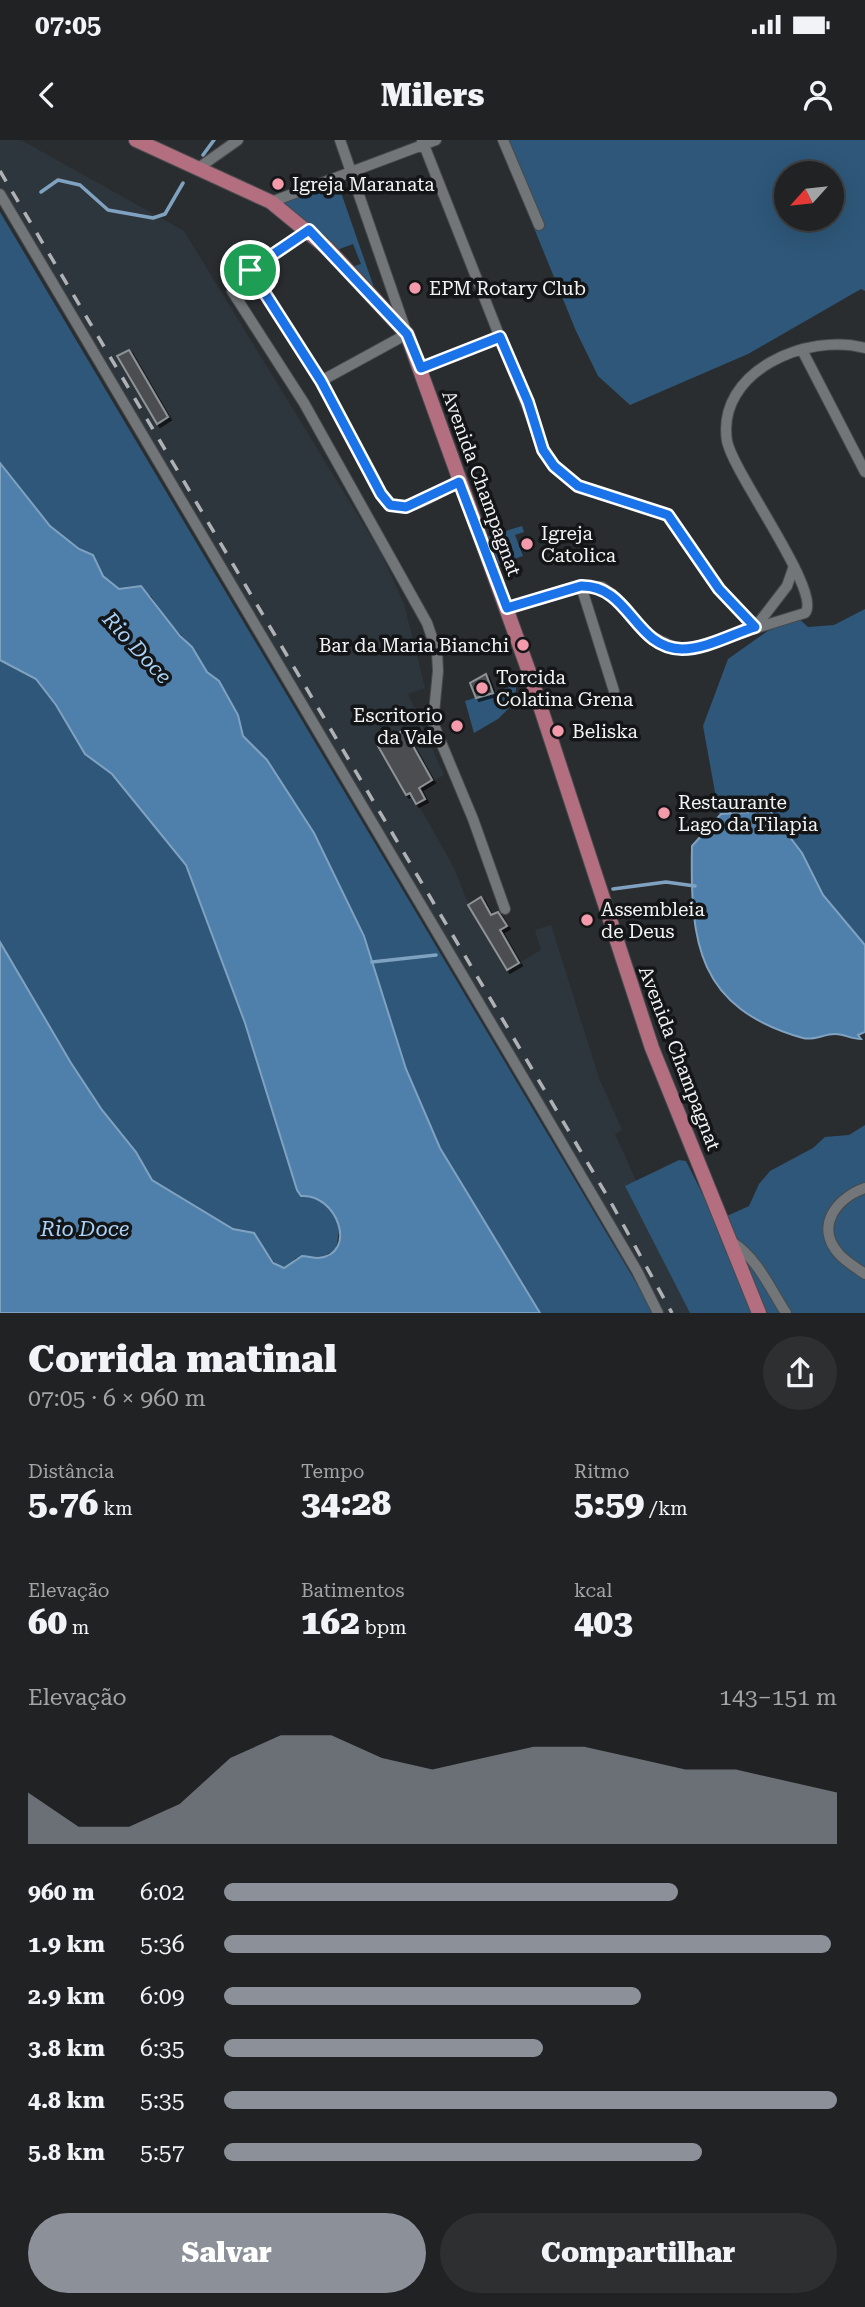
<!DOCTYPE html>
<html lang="pt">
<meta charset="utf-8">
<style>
:root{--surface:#202224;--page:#2d2f31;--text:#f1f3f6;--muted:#a2a4a6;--line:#3d3f41;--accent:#8c9099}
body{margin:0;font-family:"Roboto Serif",serif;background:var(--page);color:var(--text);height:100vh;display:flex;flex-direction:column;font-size:26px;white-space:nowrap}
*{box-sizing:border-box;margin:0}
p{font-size:23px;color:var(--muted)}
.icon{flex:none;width:38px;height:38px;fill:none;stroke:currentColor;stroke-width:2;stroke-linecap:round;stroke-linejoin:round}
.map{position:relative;height:1173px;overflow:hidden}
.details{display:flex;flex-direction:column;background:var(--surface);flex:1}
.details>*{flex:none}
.needle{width:46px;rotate:243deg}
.tools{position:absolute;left:774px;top:21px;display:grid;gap:14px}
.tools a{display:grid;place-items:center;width:70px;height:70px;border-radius:50%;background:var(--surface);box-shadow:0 7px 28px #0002,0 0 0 2px var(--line);font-size:35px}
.pin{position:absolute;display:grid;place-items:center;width:60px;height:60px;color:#fff;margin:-30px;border:4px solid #fff;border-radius:50%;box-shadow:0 2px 7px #0007}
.round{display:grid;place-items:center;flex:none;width:74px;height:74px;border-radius:37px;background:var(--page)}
.summary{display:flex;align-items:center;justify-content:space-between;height:119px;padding:0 28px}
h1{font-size:38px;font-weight:800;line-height:52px}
.stats{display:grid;grid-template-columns:repeat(3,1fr);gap:10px;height:119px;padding:7px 28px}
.stats div{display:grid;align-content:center}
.stats b{font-size:35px;font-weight:800}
.stats small{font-size:19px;font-weight:400}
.stats p{font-size:19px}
.chart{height:196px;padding:14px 28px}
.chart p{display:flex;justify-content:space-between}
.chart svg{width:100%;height:126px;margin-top:7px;fill:var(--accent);opacity:.7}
.button{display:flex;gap:14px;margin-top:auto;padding:14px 28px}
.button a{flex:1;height:80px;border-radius:42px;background:var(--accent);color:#fff;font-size:28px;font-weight:800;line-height:80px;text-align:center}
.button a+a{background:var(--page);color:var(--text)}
ul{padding:0 28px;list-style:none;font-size:23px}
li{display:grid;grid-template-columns:112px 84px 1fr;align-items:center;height:52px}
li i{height:18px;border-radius:9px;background:var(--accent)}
.status{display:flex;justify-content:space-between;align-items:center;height:49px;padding:0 35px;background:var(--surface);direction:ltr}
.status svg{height:19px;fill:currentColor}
header{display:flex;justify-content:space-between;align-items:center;height:91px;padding:0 28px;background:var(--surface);font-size:32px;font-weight:800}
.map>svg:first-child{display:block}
</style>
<div class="status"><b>07:05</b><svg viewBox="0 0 49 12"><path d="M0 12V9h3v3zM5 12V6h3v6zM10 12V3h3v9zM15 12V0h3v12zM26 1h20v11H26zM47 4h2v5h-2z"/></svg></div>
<header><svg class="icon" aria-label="back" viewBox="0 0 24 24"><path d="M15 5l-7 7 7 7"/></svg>Milers<svg class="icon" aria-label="person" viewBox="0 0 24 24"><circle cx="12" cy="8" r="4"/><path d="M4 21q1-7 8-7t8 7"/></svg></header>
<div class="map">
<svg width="865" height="1173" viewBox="0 0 865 1173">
<defs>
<filter id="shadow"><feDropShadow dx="3" dy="3" stdDeviation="0" flood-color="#0009"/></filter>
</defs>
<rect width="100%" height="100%" fill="#2a2d30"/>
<!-- built -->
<path fill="#2e363d" d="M0,0H21L184,91L381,413L404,464L425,548L408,554L444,635L419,648L425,659L418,664L453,726L469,765L507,830L541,810L535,790L551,785L599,938L622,990L615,994L696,1173H649L591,1059L111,248L109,250L0,66Z"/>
<!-- green -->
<path fill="#2e5779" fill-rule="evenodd" d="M498,0H865V151L861,149L748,214L630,265L598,236L576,191ZM786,33H831V79H786Z
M337,41L378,159L351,127L361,124L353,104L337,110L277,63Z
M0,72L654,1173H540L440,1008L406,929L364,796L314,693L267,621L243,596L238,575L219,541L207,532L192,507L166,479L151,456L132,447L119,449L103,436L98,423L50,386L0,323Z
M522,386L524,392L515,395L523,416L496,425L486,397Z
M865,469V805L823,755L802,713L770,671L719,674L703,586L728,519L793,473L808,487L834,485Z
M0,520L36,539L56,565L85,614L112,634L186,725L245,883L301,1056C320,1055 333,1069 340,1085L336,1109L321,1118H296L287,1127L277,1126L253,1093L233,1089L152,1040L136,1012L102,970L71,923L0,802Z
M516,545V561L498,579L474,593L465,561Z
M865,985V1173H690L625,1046L679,1020L686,1021L716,1081L749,1066L759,1044L770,1031L813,1008L825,997L849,995Z"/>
<!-- water -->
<path fill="#4f80ab" stroke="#80a2c1" stroke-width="2" d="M0,323L50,386L79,409L93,415L103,436L119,449L141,446L180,496L192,507L207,532L219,541L238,575L243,596L267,620L314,693L364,796L406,929L440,1008L540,1173H0V802L71,923L102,970L136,1012L152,1040L233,1089L254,1093L273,1123L284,1128L302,1116C307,1116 313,1118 318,1118C359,1114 337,1053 301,1056L297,1050L245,883L186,725L112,634L85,614L56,565L36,539L0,520Z
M770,671L802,713L823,755L865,805V892L858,895L861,899C852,899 843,894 835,894C824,894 813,901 803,898C697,868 690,803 692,706L721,674Z"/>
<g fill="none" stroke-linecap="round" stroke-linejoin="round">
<!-- stream -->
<path stroke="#80a2c1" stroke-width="3.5" d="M203,15L214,0
M41,52L58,40L80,45L108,70L153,78L165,74L183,43
M613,749L666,742L695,746
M372,822L436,815"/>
</g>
<!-- building -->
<path fill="#4b4e51" stroke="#8f9396" stroke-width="2" filter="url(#shadow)" d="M129,210L168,277L157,284L117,216Z
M486,534L493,553L476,558L470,543Z
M404,590L432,640L419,648L425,659L416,664L410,653L406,655L378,606Z
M481,757L491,775L498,772L507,786L500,790L519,823L507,830L468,765Z"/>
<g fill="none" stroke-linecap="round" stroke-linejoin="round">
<defs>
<path id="minor" d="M422,0L548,319L578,346L668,375L718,449L755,487
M503,0L539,85
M197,29L238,0
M0,54L543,971L637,1131L658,1173
M271,62L436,0
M309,90C290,103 238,131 232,151L304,263L427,483L437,512L438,531L433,583L473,679L505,769
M250,130L321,241L385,361C405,378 439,352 459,342
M802,210L865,332
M421,228L500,197
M321,241L407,194L340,0
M581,446L614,551
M507,468L581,446L602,447L613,455L648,495L678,509L692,508L805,473C823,453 733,333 727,301C716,231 808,192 865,208
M757,485L787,446L794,426
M865,1048C837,1058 814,1086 839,1114C846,1122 857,1128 865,1134
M732,1102C757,1118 770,1148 786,1173"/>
<path id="major" d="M136,0L271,62L327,108L407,194L528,529L652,908L759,1173"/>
</defs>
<!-- minor casing -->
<use href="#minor" stroke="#484b4d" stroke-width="12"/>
<!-- major casing -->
<use href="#major" stroke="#484b4d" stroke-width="16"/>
<!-- minor -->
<use href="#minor" stroke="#737679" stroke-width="10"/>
<!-- major -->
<use href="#major" stroke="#b36e80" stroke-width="14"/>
<!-- rail -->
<path stroke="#afb1b4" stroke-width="3.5" stroke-dasharray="12 12" stroke-linecap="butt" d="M0,31L609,1059L672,1173"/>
</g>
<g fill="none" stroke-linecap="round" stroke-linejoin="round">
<defs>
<path id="route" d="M309,90L407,194L421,228L500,197L528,262L543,310L554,326L578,346L668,375L719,449L755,487C732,494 706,509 682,509C634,508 630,445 581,446L507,468L459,342L406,367L390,365L381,354L321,241L250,130Z"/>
</defs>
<!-- route casing -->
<use href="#route" stroke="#fff" stroke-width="14"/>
<!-- route -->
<use href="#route" stroke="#1a73e8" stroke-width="9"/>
</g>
<!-- markers -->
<g fill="#f39aab" stroke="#141517" stroke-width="2.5">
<circle cx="278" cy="44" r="7"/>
<circle cx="415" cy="148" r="7"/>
<circle cx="527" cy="404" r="7"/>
<circle cx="523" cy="505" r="7"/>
<circle cx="482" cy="548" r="7"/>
<circle cx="457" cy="586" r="7"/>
<circle cx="558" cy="591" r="7"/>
<circle cx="664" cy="673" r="7"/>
<circle cx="587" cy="780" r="7"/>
</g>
<g text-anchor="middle" stroke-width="7" stroke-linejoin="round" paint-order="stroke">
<!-- poi labels -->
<g font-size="19" fill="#f1f3f5" stroke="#141517" text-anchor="start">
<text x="292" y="51">Igreja Maranata</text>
<text x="429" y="155">EPM Rotary Club</text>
<text x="541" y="400">Igreja<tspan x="541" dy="22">Catolica</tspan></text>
<text x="509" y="512" text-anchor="end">Bar da Maria Bianchi</text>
<text x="496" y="544">Torcida<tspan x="496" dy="22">Colatina Grena</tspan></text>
<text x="443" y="582" text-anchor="end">Escritorio<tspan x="443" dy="22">da Vale</tspan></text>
<text x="572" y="598">Beliska</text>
<text x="678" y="669">Restaurante<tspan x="678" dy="22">Lago da Tilapia</tspan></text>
<text x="601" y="776">Assembleia<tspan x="601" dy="22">de Deus</tspan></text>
</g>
<!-- street labels -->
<g font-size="19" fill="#f1f3f5" stroke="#141517">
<text transform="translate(482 343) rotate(70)" y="7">Avenida Champagnat</text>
<text transform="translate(680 918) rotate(69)" y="7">Avenida Champagnat</text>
</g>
<!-- water labels -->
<g font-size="21" font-style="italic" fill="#a9d3f8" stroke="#141517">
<text transform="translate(137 508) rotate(47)" y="7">Rio Doce</text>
<text x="85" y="1096">Rio Doce</text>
</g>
</g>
</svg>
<div class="tools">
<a><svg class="needle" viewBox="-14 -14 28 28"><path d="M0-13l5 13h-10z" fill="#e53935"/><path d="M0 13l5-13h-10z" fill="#a2a4a6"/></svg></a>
</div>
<div class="pin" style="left:250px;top:130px;background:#1e9e55"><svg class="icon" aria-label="arrive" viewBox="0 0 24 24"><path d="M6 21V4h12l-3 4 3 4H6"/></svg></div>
</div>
<section class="details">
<div class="summary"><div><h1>Corrida matinal</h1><p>07:05 · 6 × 960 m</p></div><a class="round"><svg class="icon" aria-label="share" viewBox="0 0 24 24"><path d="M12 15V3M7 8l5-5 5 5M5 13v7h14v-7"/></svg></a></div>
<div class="stats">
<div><p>Distância</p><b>5.76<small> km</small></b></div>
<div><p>Tempo</p><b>34:28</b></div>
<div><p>Ritmo</p><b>5:59<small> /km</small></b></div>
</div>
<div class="stats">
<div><p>Elevação</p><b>60<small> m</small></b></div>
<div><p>Batimentos</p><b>162<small> bpm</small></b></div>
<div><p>kcal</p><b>403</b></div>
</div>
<div class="chart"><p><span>Elevação</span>143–151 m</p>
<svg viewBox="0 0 160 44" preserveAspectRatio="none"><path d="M0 44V26L10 38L20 38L30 30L40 14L50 6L60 6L70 14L80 18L90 14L100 10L110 10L120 14L130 18L140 18L150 22L160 26V44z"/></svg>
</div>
<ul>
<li><b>960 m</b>6:02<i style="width:74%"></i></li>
<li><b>1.9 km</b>5:36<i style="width:99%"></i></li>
<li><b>2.9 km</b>6:09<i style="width:68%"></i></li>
<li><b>3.8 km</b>6:35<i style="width:52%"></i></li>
<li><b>4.8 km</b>5:35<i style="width:100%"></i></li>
<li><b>5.8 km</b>5:57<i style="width:78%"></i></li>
</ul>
<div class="button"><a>Salvar</a><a>Compartilhar</a></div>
</section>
